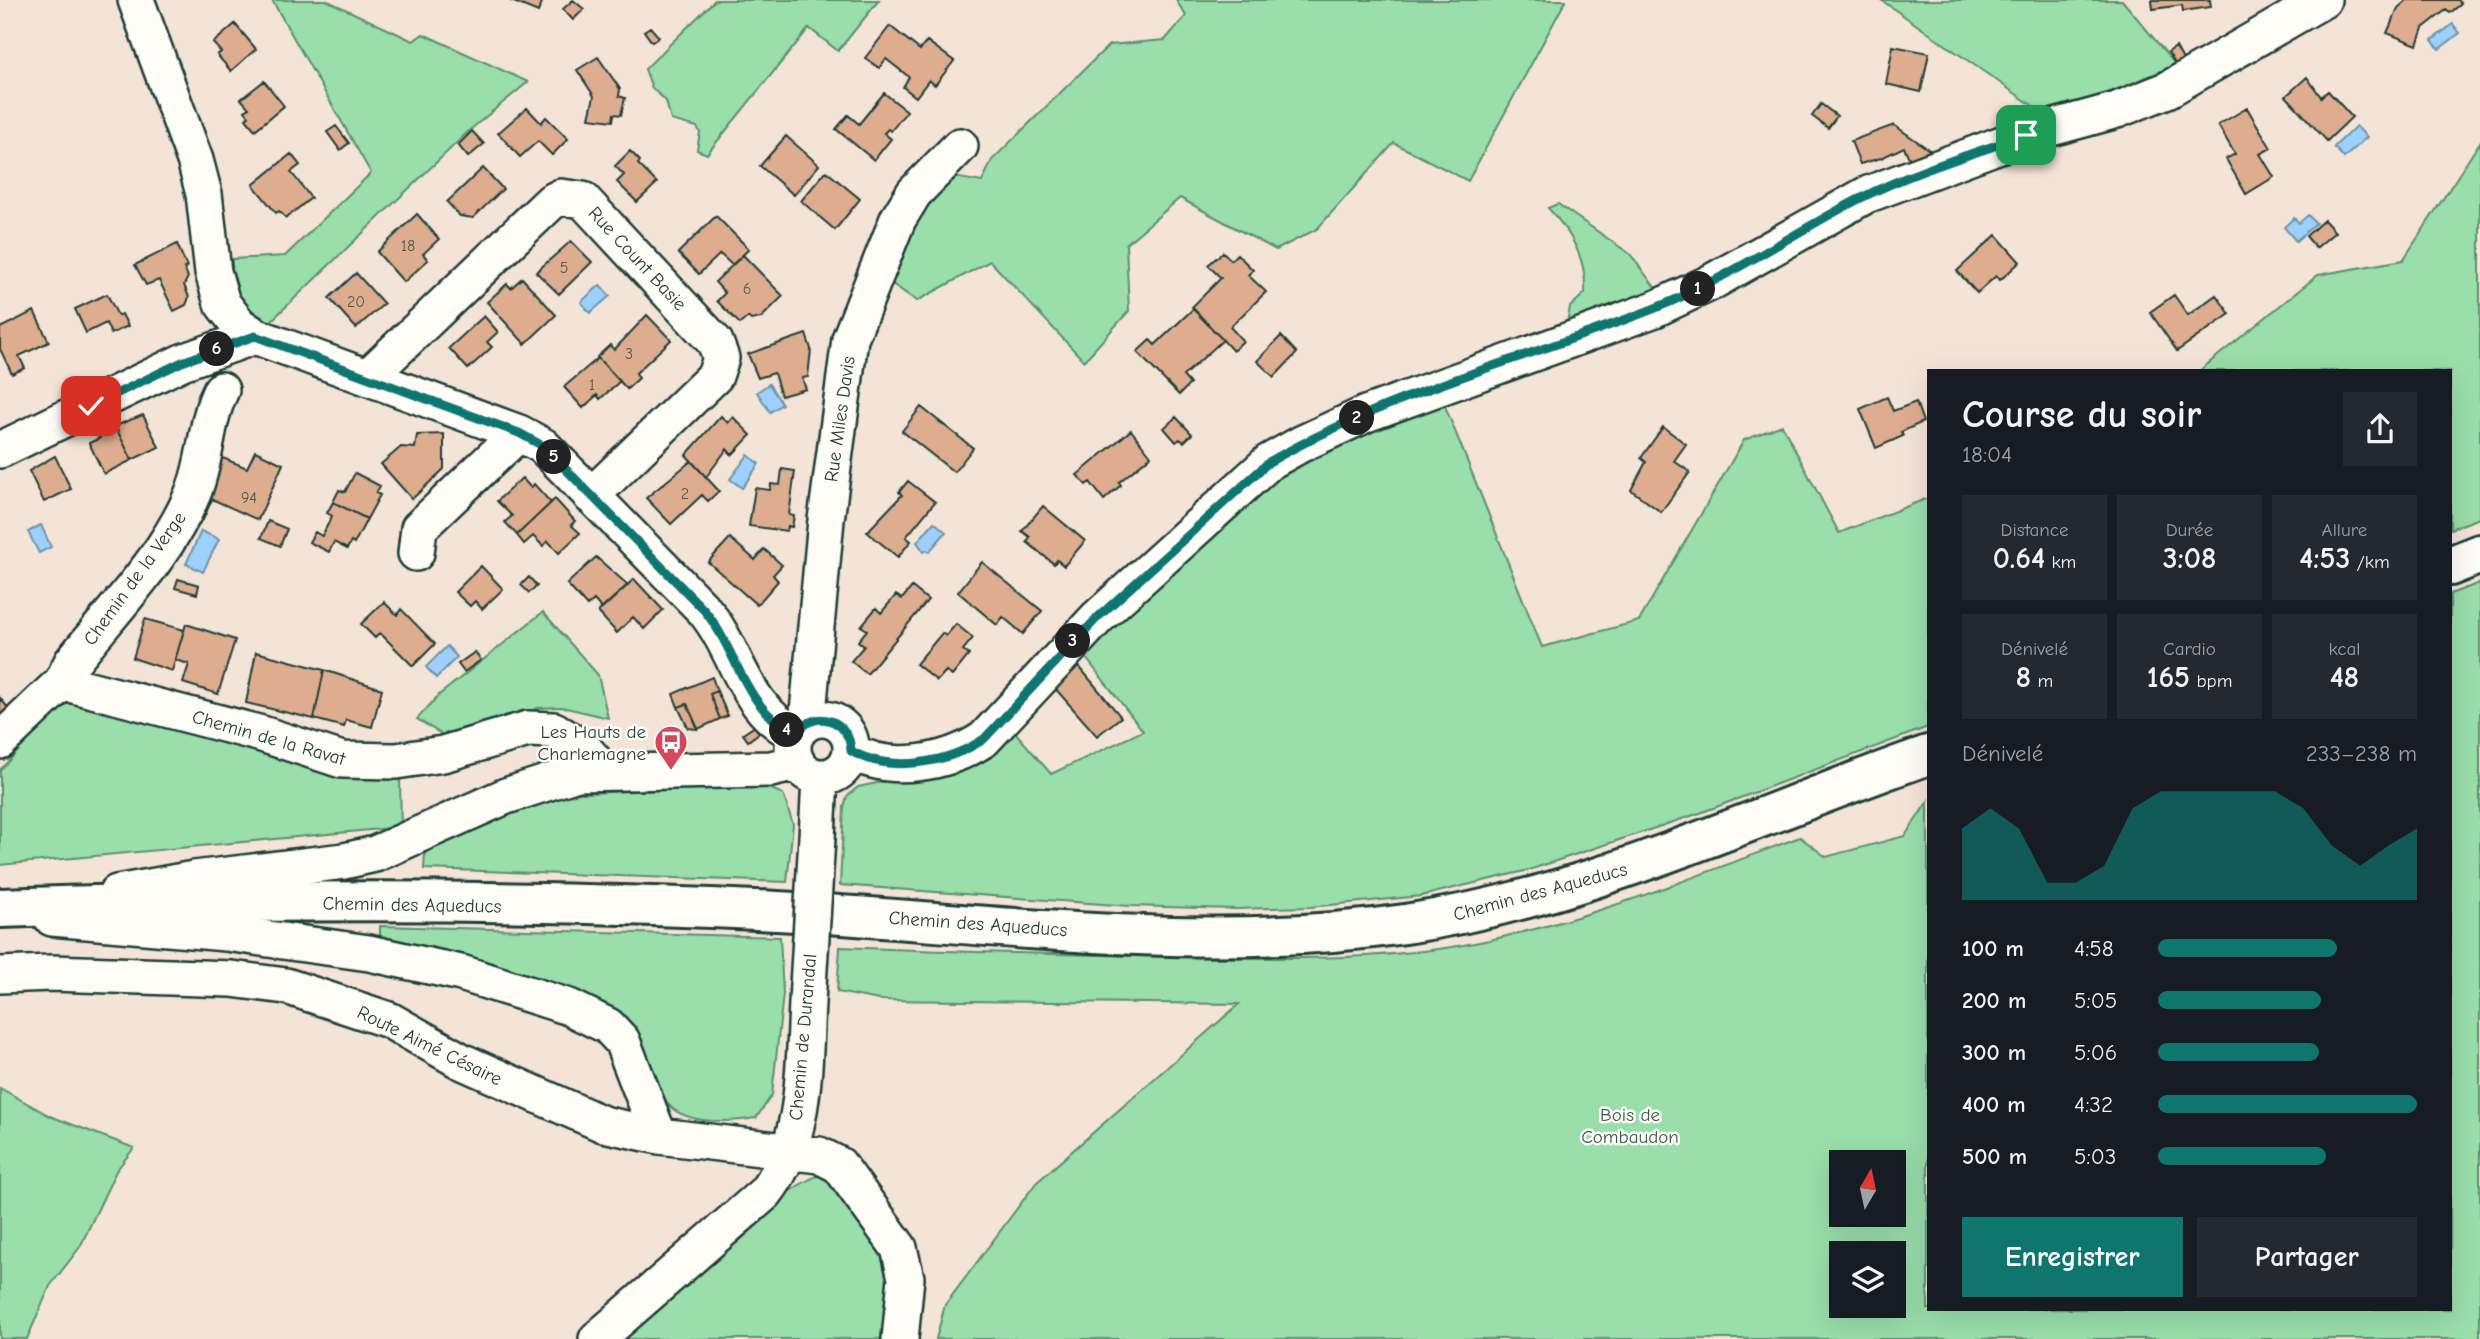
<!DOCTYPE html>
<html lang="fr">
<meta charset="utf-8">
<style>
:root{--surface:#171b24;--page:#242831;--text:#f1f3f6;--muted:#9ea1a6;--accent:#0f766e}
body{margin:0;font-family:"Comic Neue",sans-serif;background:var(--page);color:var(--text);height:100vh;display:flex;flex-direction:column;font-size:26px;white-space:nowrap}
*{box-sizing:border-box;margin:0}
p{font-size:23px;color:var(--muted)}
.icon{flex:none;width:38px;height:38px;fill:none;stroke:currentColor;stroke-width:2;stroke-linecap:round;stroke-linejoin:round}
.map{position:relative;flex:1;overflow:hidden}
.side{position:absolute;left:1927px;top:369px;width:525px;height:942px;display:flex;flex-direction:column;background:var(--surface);border-radius:0px;box-shadow:0 7px 28px #0002}
.side>*{flex:none}
.needle{width:46px;rotate:9deg}
.controls{position:absolute;left:1829px;top:1150px;display:grid;gap:14px}
.controls a{display:grid;place-items:center;width:77px;height:77px;border-radius:0px;background:var(--surface);box-shadow:0 7px 28px #0002;font-size:35px}
.pin{position:absolute;display:grid;place-items:center;width:60px;height:60px;color:#fff;margin:-30px;border-radius:14px;box-shadow:0 4px 10px #0006}
.km{position:absolute;width:35px;height:35px;margin:-18px;border-radius:50%;background:#222;color:#fff;font-size:19px;line-height:35px;text-align:center}
.round{display:grid;place-items:center;flex:none;width:74px;height:74px;border-radius:0px;background:var(--page)}
.summary{display:flex;align-items:center;justify-content:space-between;height:119px;padding:0 35px}
h1{font-size:38px;font-weight:600;line-height:52px}
.stats{display:grid;grid-template-columns:repeat(3,1fr);gap:10px;height:119px;padding:7px 35px}
.stats div{display:grid;align-content:center;border-radius:0px;background:var(--page);text-align:center}
.stats b{font-size:30px;font-weight:600}
.stats small{font-size:19px;font-weight:400}
.stats p{font-size:19px}
.chart{height:196px;padding:14px 35px}
.chart p{display:flex;justify-content:space-between}
.chart svg{width:100%;height:126px;margin-top:7px;fill:var(--accent);opacity:.7}
.button{display:flex;gap:14px;margin-top:auto;padding:14px 35px}
.button a{flex:1;height:80px;border-radius:0px;background:var(--accent);color:#fff;font-size:28px;font-weight:600;line-height:80px;text-align:center}
.button a+a{background:var(--page);color:var(--text)}
ul{padding:0 35px;list-style:none;font-size:23px}
li{display:grid;grid-template-columns:112px 84px 1fr;align-items:center;height:52px}
li i{height:18px;border-radius:9px;background:var(--accent)}
.map>svg:first-child{display:block}
</style>
<div class="map">
<svg width="2480" height="1339" viewBox="0 0 2480 1339">
<rect width="100%" height="100%" fill="#f4e4d8"/>
<filter id="ink" filterUnits="userSpaceOnUse"><feTurbulence type="fractalNoise" baseFrequency=".0143" numOctaves="2"/><feDisplacementMap in="SourceGraphic" scale="14" xChannelSelector="R" yChannelSelector="G"/><feConvolveMatrix kernelMatrix="1 2 1 2 8 2 1 2 1" color-interpolation-filters="sRGB"/></filter>
<g filter="url(#ink)">
<!-- green -->
<path fill="#99deab" stroke="#5c8e70" stroke-width="2" fill-rule="evenodd" d="M272,0H326L413,41L423,34L528,82L471,129L270,322C242,307 231,292 232,259L285,256L371,173Z
M715,0H879L838,51L809,28L707,154L697,150L700,132L697,127L671,120L666,101L652,88L645,69Z
M1176,0H1566L1468,181L1394,143L1317,229L1276,250L1180,198L1126,244L1129,311L1084,361L990,261L917,301L888,281L906,218L948,176L982,182L992,160L1109,45L1165,40L1186,16Z
M1881,0H2122L2176,65L2049,117Z
M2480,142V518L2450,529V371H2199L2318,275L2403,260Z
M1558,204L1630,254L1660,294L1565,333L1570,307L1585,293C1587,259 1571,232 1548,208Z
M1443,401L1542,647L1639,621L1744,440L1782,425L1839,533L1928,498V727L1700,813L1529,870L1421,896L1310,907L1235,909L1130,906L840,885L844,807L847,796L858,787L957,766L1010,726L1051,774L1143,731L1079,649L1305,453Z
M2480,583V1339H936L945,1305L1036,1183L1239,1004L879,1000L837,992L840,947C958,952 1076,955 1194,957C1293,959 1396,961 1494,939C1599,916 1699,875 1800,837L1826,857L1905,836L1928,801V1309H2450V594ZM1841,1162H1894V1214H1841ZM1841,1253H1894V1306H1841Z
M543,612L598,675L608,718L562,707L538,708L451,740L417,719L439,695Z
M77,699L324,767L400,779L401,827L0,865V770L62,704Z
M764,786L783,794L793,824L787,882L424,869L425,850L523,805L559,794Z
M380,926L780,937L783,994L772,1095L756,1118C732,1122 681,1126 666,1101C647,1069 643,1034 613,1009C576,980 432,957 380,945Z
M0,1088L50,1116L134,1148L116,1171L80,1247L50,1286L27,1339H0Z
M828,1173L888,1249L894,1339H616C651,1306 788,1177 828,1173Z"/>
<!-- water -->
<path fill="#9dd0fb" stroke="#6b95ab" stroke-width="2" d="M2453,24L2460,33L2439,49L2432,40Z
M2356,126L2367,137L2344,158L2334,147Z
M2308,215L2316,223L2296,241L2284,227L2294,218L2299,223Z
M600,285L610,296L590,313L581,302Z
M769,384L782,404L770,412L757,392Z
M748,455L759,464L742,488L730,479Z
M934,522L946,532L929,552L926,550L924,552L917,542Z
M41,525L51,547L39,553L28,532Z
M201,531L219,539L203,572L186,564Z
M447,646L457,657L436,678L426,667Z"/>
<!-- building -->
<path fill="#dead90" stroke="#1f3d34" stroke-width="2" d="M509,0H543L538,12Z
M573,0L584,9L573,20L563,9Z
M2152,0H2210L2211,7L2183,11L2182,5L2153,9Z
M2407,0H2458L2461,4L2450,13L2446,10L2423,28L2417,45L2387,33L2398,8Z
M235,24L256,49L231,71L217,55L221,52L213,43Z
M890,26L920,50L927,41L954,61L935,85L929,80L916,97L903,87L909,77L886,59L879,68L865,58Z
M650,27L659,37L652,42L644,31Z
M1893,46L1929,53L1921,92L1886,84Z
M2176,47L2185,63L2177,67L2168,52Z
M598,57L620,89L619,96L625,98L621,115L614,114L613,121L589,118L594,96L577,70Z
M2307,77L2321,97L2328,91L2352,117L2327,141L2286,96Z
M264,81L284,106L255,130L246,119L249,116L245,111L249,108L241,99Z
M884,93L907,111L891,131L888,129L884,133L891,139L874,160L836,129L848,115L859,124Z
M1821,104L1837,116L1828,128L1812,116Z
M527,108L541,123L546,117L568,139L552,155L538,141L520,157L498,133Z
M2247,108L2271,148L2260,154L2274,177L2246,194L2226,159L2235,154L2218,125Z
M1894,125L1935,154L1911,162L1904,147L1881,158L1860,164L1851,141Z
M336,126L349,143L340,150L327,132Z
M472,131L484,144L468,157L458,145Z
M786,136L819,165L794,195L760,166Z
M630,151L640,161L638,164L657,183L637,202L617,182L624,175L615,166Z
M291,154L300,165L291,172L311,198L286,218L279,211L276,213L253,185Z
M483,168L503,189L473,218L460,216L447,202Z
M826,171L860,199L835,230L801,201Z
M417,214L439,239L423,254L428,260L404,282L377,252Z
M716,216L749,249L732,265L720,254L699,274L678,253Z
M2324,220L2335,232L2316,248L2306,236Z
M1996,235L2020,262L2000,280L1996,276L1977,293L1957,271Z
M571,241L592,262L559,294L536,272Z
M177,244L187,267L184,268L188,277L184,285L189,297L186,305L174,311L159,280L146,285L135,265Z
M1223,252L1231,260L1237,254L1253,270L1248,275L1266,292L1230,327L1243,341L1233,351L1192,307L1221,278L1208,265Z
M743,255L783,296L761,318L751,320L748,317L740,324L717,301L725,293L715,282Z
M356,273L384,304L356,328L329,298Z
M522,278L556,315L525,344L487,302L507,284L511,288Z
M107,294L118,316L122,314L128,326L111,334L106,323L86,333L75,309Z
M2174,295L2188,315L2216,295L2230,314L2177,351L2150,312Z
M1193,309L1223,340L1183,376L1190,384L1179,395L1137,352L1150,340L1155,345Z
M34,311L49,342L19,356L25,368L12,374L0,349V328Z
M647,315L671,340L636,373L639,378L627,389L597,357L610,345L614,350Z
M484,316L498,332L487,342L492,347L468,369L449,348Z
M806,334L811,349L808,377L802,378L806,389L781,396L774,373L758,378L748,354Z
M1281,336L1297,353L1274,377L1257,361Z
M598,358L620,381L600,399L597,395L583,408L564,387Z
M1887,397L1893,411L1916,402L1923,422L1901,432L1903,436L1876,448L1860,409Z
M921,407L973,448L954,472L902,431Z
M143,415L159,447L132,460L115,426Z
M721,416L728,423L733,417L751,435L732,455L727,449L706,477L686,455Z
M1176,417L1192,434L1184,442L1180,439L1176,442L1164,428Z
M115,426L132,460L104,474L89,443L100,438L98,434Z
M1663,427L1686,444L1674,461L1690,472L1661,512L1631,490L1646,462L1641,458Z
M1131,430L1151,456L1119,482L1121,485L1104,500L1090,482L1086,485L1077,475Z
M444,434V469L412,499L381,464L401,447L415,448L417,435Z
M255,451L283,464L258,520L212,499L203,520L192,516L218,456L247,468Z
M55,456L71,489L44,502L29,471Z
M691,461L719,491L708,501L702,495L671,524L646,498Z
M782,469L795,471L789,515L794,516L792,527L788,526L787,531L749,526L755,488L770,490L771,484L780,485Z
M355,473L380,486L376,493L380,495L367,519L333,502L339,490L345,492Z
M522,478L531,488L534,484L551,503L517,535L505,522L512,516L497,501Z
M908,481L935,502L906,537L911,541L898,557L867,532L902,495L899,492Z
M555,499L575,521L571,525L580,533L559,553L548,541L543,546L533,536L524,544L517,535Z
M333,502L367,519L354,544L351,542L347,549L334,542L329,552L309,542L315,532L322,536L332,516L327,513Z
M1043,506L1085,541L1064,566L1057,560L1054,564L1027,542L1030,537L1022,531Z
M268,521L287,529L280,546L261,538Z
M730,538L755,560L764,549L782,565L773,575L778,581L757,605L708,562Z
M596,557L628,585L602,609L594,600L587,606L567,584Z
M982,562L1042,611L1023,634L1003,617L997,625L958,592Z
M481,566L503,589L482,609L475,601L470,606L455,592Z
M529,577L537,586L529,593L521,585Z
M178,579L199,585L197,594L175,588Z
M634,579L663,610L644,629L633,617L617,633L598,612Z
M912,587L928,600L867,674L851,661L864,646L858,641L867,630L861,626L876,608L881,613L896,595L902,599Z
M384,602L397,615L401,609L435,644L413,666L380,633L375,638L361,624Z
M145,619L184,630L172,671L133,658Z
M186,624L235,640L218,694L183,683L189,664L175,660Z
M956,624L973,638L963,650L969,655L952,676L946,671L937,681L916,664L942,633L946,636Z
M256,652L324,670L314,719L246,703Z
M475,652L481,660L464,672L458,664Z
M1077,664L1121,717L1097,736L1053,686Z
M324,670L382,689L372,727L346,720L344,727L314,719Z
M712,677L717,691L710,694L720,719L698,729L687,704L678,707L673,694Z
M717,691L728,716L720,719L710,694Z
M0,698L9,709L0,716Z
M687,704L698,729L688,728L678,707Z
M755,726L759,733L748,741L743,734Z"/>
<g fill="none" stroke-linecap="round" stroke-linejoin="round">
<defs>
<path id="minor" d="M136,0L195,160L204,194L213,272L222,303L239,325L255,336L519,433L543,446L704,610C739,652 743,709 796,734
M369,376L551,202L561,197L583,200L715,342L721,358L715,376L591,496
M0,450L182,362L255,336
M416,553L419,528L519,433
M62,682L262,734L342,760L396,761L443,754L528,729L554,730L585,750L604,772
M793 748a29 29 0 1 1 58 0a29 29 0 1 1-58 0Z
M807,723L826,520L850,339L898,219L914,193L960,146
M0,741L62,682L72,662C114,609 167,556 193,493C207,459 205,422 221,390
M851,751C890,774 948,763 984,739L1097,618L1269,462L1301,444L1366,414L1655,309L1710,283L1866,195L2026,135L2117,110L2167,90L2323,0
M817,838L820,777
M117,893L194,879L344,861L375,854L506,796L577,773L771,769L797,763
M52,918L226,933L369,953L461,973L569,1007L608,1026L622,1041L659,1136
M0,975L51,973L231,979L286,986L389,1020L461,1061L603,1124L659,1136L819,1155L839,1165L899,1248L906,1278L900,1339
M597,1339L765,1193C810,1137 803,1054 808,986"/>
<path id="major" d="M2450,566L2480,554
M0,908C258,899 519,898 777,911C985,922 1198,954 1405,924C1589,897 1755,815 1928,755"/>
</defs>
<!-- minor casing -->
<use href="#minor" stroke="#1f3d34" stroke-width="40"/>
<!-- major casing -->
<use href="#major" stroke="#1f3d34" stroke-width="44"/>
<!-- minor -->
<use href="#minor" stroke="#fdfcf7" stroke-width="35"/>
<!-- major -->
<use href="#major" stroke="#fdfcf7" stroke-width="38"/>
<defs>
<path id="minor-bridge" d="M808,986L817,838"/>
</defs>
<!-- minor-bridge casing -->
<use href="#minor-bridge" stroke="#1f3d34" stroke-width="40" stroke-linecap="butt"/>
<!-- minor-bridge -->
<use href="#minor-bridge" stroke="#fdfcf7" stroke-width="35"/>
</g>
</g>
<g fill="none" stroke-linecap="round" stroke-linejoin="round" filter="url(#ink)">
<defs>
<path id="route" d="M91,406L182,362L255,336L519,433L543,446L704,610C739,652 743,709 796,734C815,707 850,720 851,751C891,774 948,763 984,739L1097,618L1269,462C1388,393 1526,359 1653,309C1727,280 1792,233 1863,197C1915,171 1972,154 2026,135"/>
</defs>
<!-- route casing -->
<use href="#route" stroke="#fff" stroke-width="14"/>
<!-- route -->
<use href="#route" stroke="#0f766e" stroke-width="9"/>
</g>
<!-- icons -->
<defs>
<symbol id="bus-pin" viewBox="-11 -11 22 30"><path d="M0 17L-7.5 6A9.5 9.5 0 1 1 7.5 6Z" fill="#d1495b" stroke="#fdfcf7"/><path d="M-5-6H5V4H4V6H2V4H-2V6H-4V4H-5ZM-3.5-4V0h7V-4ZM-3.5 1.2v1.5H-2V1.2ZM2 1.2v1.5H3.5V1.2Z" fill="#fff"/></symbol>
</defs>
<g fill-rule="evenodd">
<use href="#bus-pin" x="652" y="723" width="38" height="52"/>
</g>
<g text-anchor="middle" stroke-width="5" stroke-linejoin="round" paint-order="stroke">
<!-- number labels -->
<g font-size="16" fill="#4f594b">
<text x="408" y="251">18</text>
<text x="564" y="273">5</text>
<text x="747" y="294">6</text>
<text x="356" y="307">20</text>
<text x="629" y="359">3</text>
<text x="592" y="390">1</text>
<text x="685" y="499">2</text>
<text x="249" y="503">94</text>
</g>
<!-- street labels -->
<g font-size="19" fill="#1f3d34" stroke="#fdfcf7">
<text transform="translate(638 258) rotate(47)" y="7">Rue Count Basie</text>
<text transform="translate(839 419) rotate(-82)" y="7">Rue Miles Davis</text>
<text transform="translate(134 578) rotate(-54)" y="7">Chemin de la Verge</text>
<text transform="translate(269 737) rotate(16)" y="7">Chemin de la Ravat</text>
<text transform="translate(1540 891) rotate(-15)" y="7">Chemin des Aqueducs</text>
<text transform="translate(412 904) rotate(1)" y="7">Chemin des Aqueducs</text>
<text transform="translate(978 923) rotate(4)" y="7">Chemin des Aqueducs</text>
<text transform="translate(802 1037) rotate(-85)" y="7">Chemin de Durandal</text>
<text transform="translate(430 1045) rotate(26)" y="7">Route Aimé Césaire</text>
</g>
<!-- poi labels -->
<g font-size="19" fill="#1f3d34" stroke="#fdfcf7" text-anchor="end">
<text x="646" y="738">Les Hauts de<tspan x="646" dy="22">Charlemagne</tspan></text>
</g>
<!-- park labels -->
<g font-size="19" fill="#375d4c" stroke="#fdfcf7">
<text x="1630" y="1121">Bois de<tspan x="1630" dy="22">Combaudon</tspan></text>
</g>
</g>
</svg>
<div class="controls">
<a><svg class="needle" viewBox="-14 -14 28 28"><path d="M0-13l5 13h-10z" fill="#e53935"/><path d="M0 13l5-13h-10z" fill="#9ea1a6"/></svg></a>
<a><svg class="icon" aria-label="layers" viewBox="0 0 24 24"><path d="M12 4l9 5-9 5-9-5zM3 14l9 5 9-5"/></svg></a>
</div>
<div class="pin" style="left:2026px;top:135px;background:#1e9e55"><svg class="icon" aria-label="arrive" viewBox="0 0 24 24"><path d="M6 21V4h12l-3 4 3 4H6"/></svg></div>
<div class="pin" style="left:91px;top:406px;background:#d93025"><svg class="icon" aria-label="check" viewBox="0 0 24 24"><path d="M5 12l5 5 9-10"/></svg></div>
<b class="km" style="left:1698px;top:289px">1</b>
<b class="km" style="left:1357px;top:418px">2</b>
<b class="km" style="left:1073px;top:641px">3</b>
<b class="km" style="left:787px;top:730px">4</b>
<b class="km" style="left:554px;top:457px">5</b>
<b class="km" style="left:217px;top:349px">6</b>
<section class="side">
<div class="summary"><div><h1>Course du soir</h1><p>18:04</p></div><a class="round"><svg class="icon" aria-label="share" viewBox="0 0 24 24"><path d="M12 15V3M7 8l5-5 5 5M5 13v7h14v-7"/></svg></a></div>
<div class="stats">
<div><p>Distance</p><b>0.64<small> km</small></b></div>
<div><p>Durée</p><b>3:08</b></div>
<div><p>Allure</p><b>4:53<small> /km</small></b></div>
</div>
<div class="stats">
<div><p>Dénivelé</p><b>8<small> m</small></b></div>
<div><p>Cardio</p><b>165<small> bpm</small></b></div>
<div><p>kcal</p><b>48</b></div>
</div>
<div class="chart"><p><span>Dénivelé</span>233–238 m</p>
<svg viewBox="0 0 160 44" preserveAspectRatio="none"><path d="M0 44V19L10 12L20 19L30 38L40 38L50 32L60 12L70 6L80 6L90 6L100 6L110 6L120 12L130 25L140 32L150 25L160 19V44z"/></svg>
</div>
<ul>
<li><b>100 m</b>4:58<i style="width:69%"></i></li>
<li><b>200 m</b>5:05<i style="width:63%"></i></li>
<li><b>300 m</b>5:06<i style="width:62%"></i></li>
<li><b>400 m</b>4:32<i style="width:100%"></i></li>
<li><b>500 m</b>5:03<i style="width:65%"></i></li>
</ul>
<div class="button"><a>Enregistrer</a><a>Partager</a></div>
</section>
</div>
